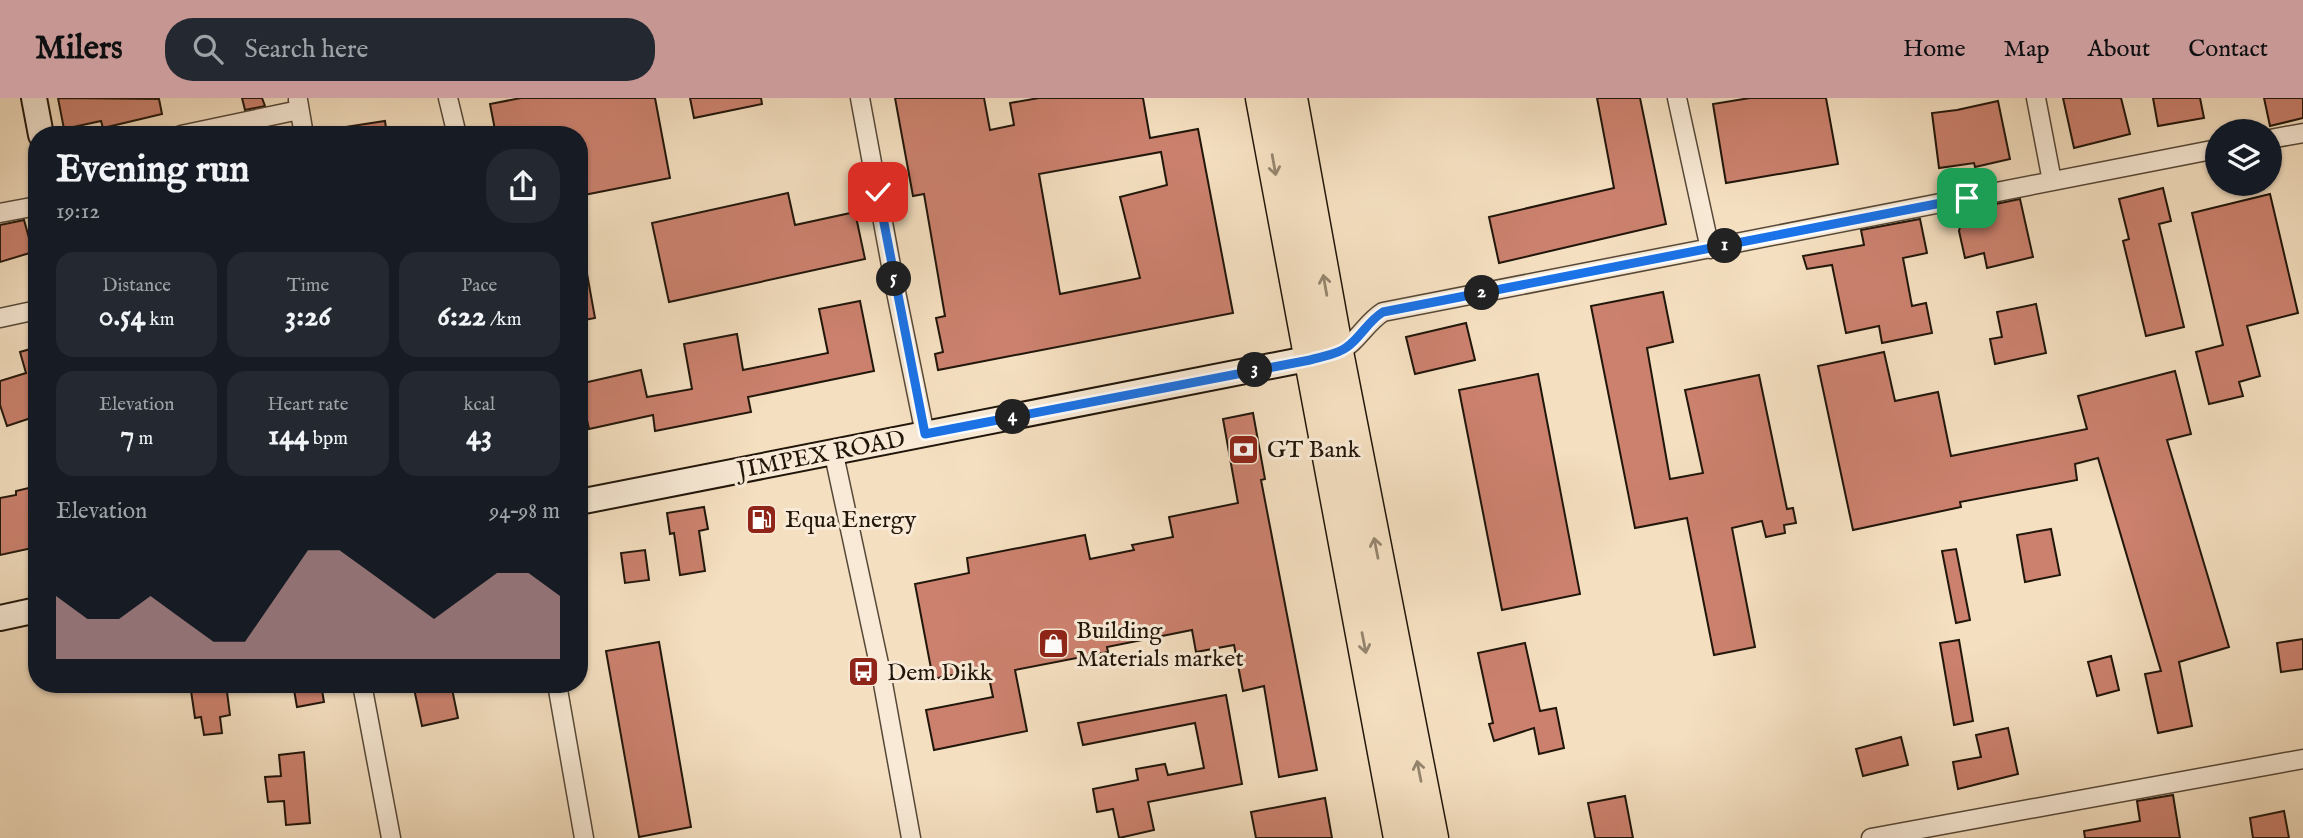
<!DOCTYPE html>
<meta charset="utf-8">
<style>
:root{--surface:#171b24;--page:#242831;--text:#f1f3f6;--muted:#9ea1a6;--accent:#c59692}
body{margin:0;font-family:"IM FELL English",serif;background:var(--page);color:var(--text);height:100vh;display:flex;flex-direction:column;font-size:26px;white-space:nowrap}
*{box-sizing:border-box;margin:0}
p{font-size:23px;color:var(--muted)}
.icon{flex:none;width:38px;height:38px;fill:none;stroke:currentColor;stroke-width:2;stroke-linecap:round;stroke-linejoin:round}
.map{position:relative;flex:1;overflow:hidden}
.sheet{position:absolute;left:28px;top:28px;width:560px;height:567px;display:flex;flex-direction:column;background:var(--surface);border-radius:28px;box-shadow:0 2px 5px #0004}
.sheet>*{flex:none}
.tools{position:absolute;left:2205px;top:21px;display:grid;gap:14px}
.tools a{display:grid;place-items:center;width:77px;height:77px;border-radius:50%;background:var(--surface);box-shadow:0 2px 5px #0004;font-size:35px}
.pin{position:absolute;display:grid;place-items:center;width:60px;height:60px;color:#fff;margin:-30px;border-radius:14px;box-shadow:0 4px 10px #0006}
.km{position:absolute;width:35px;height:35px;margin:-18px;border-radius:50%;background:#222;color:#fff;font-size:19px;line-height:35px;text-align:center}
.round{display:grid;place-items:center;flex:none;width:74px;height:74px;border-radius:28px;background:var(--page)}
.headline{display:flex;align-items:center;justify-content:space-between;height:119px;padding:0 28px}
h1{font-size:38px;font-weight:800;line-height:52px}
.stats{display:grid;grid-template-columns:repeat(3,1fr);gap:10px;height:119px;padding:7px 28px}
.stats div{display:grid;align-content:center;border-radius:18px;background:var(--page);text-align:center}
.stats b{font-size:30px;font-weight:800}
.stats small{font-size:19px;font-weight:400}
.stats p{font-size:19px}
.chart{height:196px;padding:14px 28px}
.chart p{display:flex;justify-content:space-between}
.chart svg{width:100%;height:126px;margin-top:7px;fill:var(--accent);opacity:.7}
header{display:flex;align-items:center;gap:42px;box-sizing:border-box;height:98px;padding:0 35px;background:var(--accent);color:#111}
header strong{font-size:33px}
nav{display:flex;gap:38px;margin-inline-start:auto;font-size:24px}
.search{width:490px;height:63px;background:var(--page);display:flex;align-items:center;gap:18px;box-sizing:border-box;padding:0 24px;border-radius:28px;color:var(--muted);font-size:26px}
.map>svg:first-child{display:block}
</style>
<header>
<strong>Milers</strong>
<div class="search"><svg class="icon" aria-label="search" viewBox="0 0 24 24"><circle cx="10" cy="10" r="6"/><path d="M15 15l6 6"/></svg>Search here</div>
<nav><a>Home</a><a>Map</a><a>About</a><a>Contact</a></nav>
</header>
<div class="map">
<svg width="2303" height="740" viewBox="0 0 2303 740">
<rect width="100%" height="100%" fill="#f4dfc0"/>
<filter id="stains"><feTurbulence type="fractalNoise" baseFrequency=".00286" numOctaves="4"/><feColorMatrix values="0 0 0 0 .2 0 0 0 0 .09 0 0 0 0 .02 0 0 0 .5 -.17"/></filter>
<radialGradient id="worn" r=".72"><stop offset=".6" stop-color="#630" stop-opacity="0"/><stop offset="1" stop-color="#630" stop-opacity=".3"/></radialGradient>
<!-- building -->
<path fill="#cb816e" stroke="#21160a" stroke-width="2" fill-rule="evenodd" d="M58,0L159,1L162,16L103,30L101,23L64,31Z
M242,0H262L265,8L245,12Z
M521,0H655L670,80L579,98V37H496L490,6Z
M690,0H761L762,6L694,20Z
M895,0H984L990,32L1014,27L1010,5L1039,0H1143L1150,40L1198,31L1233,215L938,272L935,256L943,254L936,220L945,218L924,96L913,98ZM1161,54L1167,87L1120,99L1140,180L1060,196L1039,76Z
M1597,0H1640L1666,126L1499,165L1489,119L1614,90Z
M1750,0H1826L1838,66L1726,85L1713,6Z
M2063,0H2121L2130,36L2074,50Z
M2153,0H2200L2204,20L2158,28Z
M2264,0H2303V20L2270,28Z
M1998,3L2010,61L1975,69L1974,65L1939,70L1932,15L1957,12Z
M385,23L387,37H346L345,29Z
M2163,90L2171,123L2159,126L2184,229L2146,238L2123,143L2129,141L2119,101Z
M788,95L795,127L855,114L865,161L669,204L652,125Z
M2270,96L2298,215L2247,228L2260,278L2239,284L2243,298L2209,306L2196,254L2223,247L2192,115Z
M2020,101L2033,159L1987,170L1984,155L1965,160L1959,133L1962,121L1976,110Z
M1920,121L1927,155L1903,160L1912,208L1926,205L1932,235L1882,245L1879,228L1846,235L1832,167L1807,171L1803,158L1864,147L1861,132Z
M24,122L33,154L0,164V127Z
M579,170H586L595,220L579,223Z
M1663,194L1673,244L1647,250L1670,381L1703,375L1685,292L1759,277L1787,411L1793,410L1796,425L1784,427L1785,435L1766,439L1762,423L1732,430L1755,549L1714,557L1687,420L1635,430L1591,208Z
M860,203L874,273L748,299L751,314L655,333L653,317L589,331L579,286L641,272L647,299L692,291L684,246L737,236L743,272L828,255L819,211Z
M2036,206L2046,255L1995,266L1990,241L2002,239L1997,214Z
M1466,225L1475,262L1415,276L1406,239Z
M37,249V318L7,328L0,307V283L26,275L20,254Z
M1884,254L1895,303L1938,294L1951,358L2087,331L2078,298L2175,273L2191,336L2167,342L2229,549L2179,564L2192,628L2158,635L2145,576L2161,573L2098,360L2075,366L2077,382L1960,404L1961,409L1853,432L1818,268Z
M1538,276L1580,496L1502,512L1459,292Z
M1253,315L1265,381L1261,382L1317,672L1279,679L1264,588L1243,593L1234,547L1196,554L1192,532L1107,549L1108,554L1015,572L1027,633L934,652L926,612L993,599L987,570L933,581L915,486L969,475L967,460L1085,437L1090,461L1134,452L1132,447L1173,439L1169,419L1238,405L1223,321Z
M37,388V449L0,457V400L16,397V393Z
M704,409L708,431L699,433L705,473L680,477L674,435L670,436L667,415Z
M2051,431L2060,477L2025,484L2017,437Z
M1956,451L1970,522L1956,525L1942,453Z
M645,452L649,482L625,485L621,455Z
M2303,541V571L2281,574L2277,545Z
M1959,542L1973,623L1954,627L1940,545Z
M659,544L691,729L639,739L606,553Z
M1525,545L1540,613L1556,610L1564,650L1539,656L1534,630L1494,643L1489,626L1493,625L1478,555Z
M2111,558L2119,592L2097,598L2088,564Z
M190,586H226L230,617L220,619L222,635L204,637L201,619L195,620Z
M293,586H321L324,604L297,609Z
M413,586H451L458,620L422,628Z
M1226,597L1242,686L1148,704L1154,732L1119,740L1113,711L1097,714L1093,691L1138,682L1136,671L1165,666L1168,677L1204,670L1195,625L1083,647L1078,625Z
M2008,630L2018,676L1958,691L1953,664L1981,659L1976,637Z
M1901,639L1908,667L1863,678L1856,651Z
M304,654L310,725L286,727L284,703L268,704L265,679L281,678L279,657Z
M2173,697L2180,740H2085L2084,733L2140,723L2137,703Z
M1625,698L1633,740H1595L1588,705Z
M1325,700L1332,740H1256L1251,714Z
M2284,713L2289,740H2253L2250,720Z"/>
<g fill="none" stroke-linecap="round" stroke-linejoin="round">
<defs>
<path id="street" d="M448,0L457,37
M860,0L895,189L925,336
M1677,0L1710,151
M2036,0L2052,83
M298,2L304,37
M181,37L299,12
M2270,41L2303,35
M0,115L37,108
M0,220L37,212
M1337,254C1357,246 1365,225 1383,214L2217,51
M833,352L882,580L911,740
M362,586L391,740
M557,586L584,740
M1871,740L2303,661"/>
<path id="secondary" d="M34,0L41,37
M579,404L1327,257
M0,520L37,512"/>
<path id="highway" d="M1262,0L1400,740
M1291,0L1337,254L1432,740"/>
</defs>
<!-- street casing -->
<use href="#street" stroke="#564838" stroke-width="21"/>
<!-- secondary casing -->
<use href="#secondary" stroke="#21160a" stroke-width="28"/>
<!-- highway casing -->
<use href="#highway" stroke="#21160a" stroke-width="35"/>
<!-- street -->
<use href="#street" stroke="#f8ead6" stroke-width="18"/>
<!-- secondary -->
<use href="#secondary" stroke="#f8ead6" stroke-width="24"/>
<!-- highway -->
<use href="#highway" stroke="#f4dfc0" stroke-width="32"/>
</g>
<!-- one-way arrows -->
<defs><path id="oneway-shaft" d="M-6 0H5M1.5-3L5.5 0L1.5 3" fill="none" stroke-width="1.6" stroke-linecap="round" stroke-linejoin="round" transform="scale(1.75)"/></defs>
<g stroke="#95856e">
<use href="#oneway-shaft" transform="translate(1274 67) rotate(80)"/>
<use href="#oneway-shaft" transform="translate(1325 187) rotate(-100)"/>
<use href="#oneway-shaft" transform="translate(1376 450) rotate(-101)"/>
<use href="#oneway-shaft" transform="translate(1364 545) rotate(79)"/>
<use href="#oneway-shaft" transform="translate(1419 673) rotate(-101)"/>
</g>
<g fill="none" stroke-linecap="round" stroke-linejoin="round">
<defs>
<path id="route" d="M878,94L925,336L1310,262C1322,258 1337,257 1347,249C1361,239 1368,223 1383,214L1967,100"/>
</defs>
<!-- route casing -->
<use href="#route" stroke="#fff" stroke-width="14"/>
<!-- route -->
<use href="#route" stroke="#1a73e8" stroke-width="9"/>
</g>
<!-- icons -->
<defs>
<symbol id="bank-square" viewBox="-11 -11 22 22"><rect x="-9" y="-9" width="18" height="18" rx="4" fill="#8f2418" stroke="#f8ead6"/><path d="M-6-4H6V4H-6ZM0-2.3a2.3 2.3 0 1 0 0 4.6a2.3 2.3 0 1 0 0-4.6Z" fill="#fff"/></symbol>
<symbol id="fuel-square" viewBox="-11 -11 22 22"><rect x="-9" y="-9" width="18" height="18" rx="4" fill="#8f2418" stroke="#f8ead6"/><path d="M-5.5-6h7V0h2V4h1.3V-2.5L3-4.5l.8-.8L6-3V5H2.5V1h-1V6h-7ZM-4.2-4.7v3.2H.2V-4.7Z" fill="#fff"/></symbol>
<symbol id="shop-square" viewBox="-11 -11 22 22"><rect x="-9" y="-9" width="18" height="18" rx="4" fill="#8f2418" stroke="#f8ead6"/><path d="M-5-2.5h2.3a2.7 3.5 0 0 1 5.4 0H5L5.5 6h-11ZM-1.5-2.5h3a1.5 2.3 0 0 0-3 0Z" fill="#fff"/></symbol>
<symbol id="bus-square" viewBox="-11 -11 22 22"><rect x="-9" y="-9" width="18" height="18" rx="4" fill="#8f2418" stroke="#f8ead6"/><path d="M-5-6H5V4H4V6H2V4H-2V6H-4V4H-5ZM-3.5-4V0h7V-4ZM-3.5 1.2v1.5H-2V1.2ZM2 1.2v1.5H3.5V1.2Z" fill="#fff"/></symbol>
</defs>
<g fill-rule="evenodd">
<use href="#bank-square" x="1226" y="334" width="35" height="35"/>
<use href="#fuel-square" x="744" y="404" width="35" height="35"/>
<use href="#shop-square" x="1036" y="528" width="35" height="35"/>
<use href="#bus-square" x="846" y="556" width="35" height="35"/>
</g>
<g text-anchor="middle" stroke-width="6" stroke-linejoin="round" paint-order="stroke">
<!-- poi labels -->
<g font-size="24" fill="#21160a" stroke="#f8ead6" text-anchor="start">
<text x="1267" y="359">GT Bank</text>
<text x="785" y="429">Equa Energy</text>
<text x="1076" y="540">Building<tspan x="1076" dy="28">Materials market</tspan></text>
<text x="887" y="582">Dem Dikk</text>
</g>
<!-- street labels -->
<g font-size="24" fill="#21160a" stroke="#f8ead6">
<text transform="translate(821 356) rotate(-11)" y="8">JIMPEX ROAD</text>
</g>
</g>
<rect width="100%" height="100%" filter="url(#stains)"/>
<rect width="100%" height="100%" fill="url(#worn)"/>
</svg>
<div class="tools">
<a><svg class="icon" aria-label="layers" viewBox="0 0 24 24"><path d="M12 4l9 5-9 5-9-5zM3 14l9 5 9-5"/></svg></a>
</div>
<div class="pin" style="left:1967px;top:100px;background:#1e9e55"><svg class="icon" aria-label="arrive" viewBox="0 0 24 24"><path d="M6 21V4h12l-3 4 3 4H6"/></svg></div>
<div class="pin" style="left:878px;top:94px;background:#d93025"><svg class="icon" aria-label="check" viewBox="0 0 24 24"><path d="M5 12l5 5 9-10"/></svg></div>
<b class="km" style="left:1725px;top:148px">1</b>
<b class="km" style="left:1482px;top:195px">2</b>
<b class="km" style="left:1255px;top:272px">3</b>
<b class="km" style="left:1013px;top:319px">4</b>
<b class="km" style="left:894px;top:181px">5</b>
<section class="sheet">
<div class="headline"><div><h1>Evening run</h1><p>19:12</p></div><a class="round"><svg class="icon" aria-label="share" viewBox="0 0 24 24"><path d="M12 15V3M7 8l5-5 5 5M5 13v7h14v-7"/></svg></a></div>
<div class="stats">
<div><p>Distance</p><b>0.54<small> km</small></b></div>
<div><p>Time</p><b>3:26</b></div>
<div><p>Pace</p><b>6:22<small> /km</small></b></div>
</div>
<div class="stats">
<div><p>Elevation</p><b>7<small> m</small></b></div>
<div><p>Heart rate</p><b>144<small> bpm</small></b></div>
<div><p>kcal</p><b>43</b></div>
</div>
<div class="chart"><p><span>Elevation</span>94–98 m</p>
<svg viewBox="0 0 160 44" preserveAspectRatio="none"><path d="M0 44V22L10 30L20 30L30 22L40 30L50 38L60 38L70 22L80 6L90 6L100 14L110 22L120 30L130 22L140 14L150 14L160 22V44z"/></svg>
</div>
</section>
</div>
